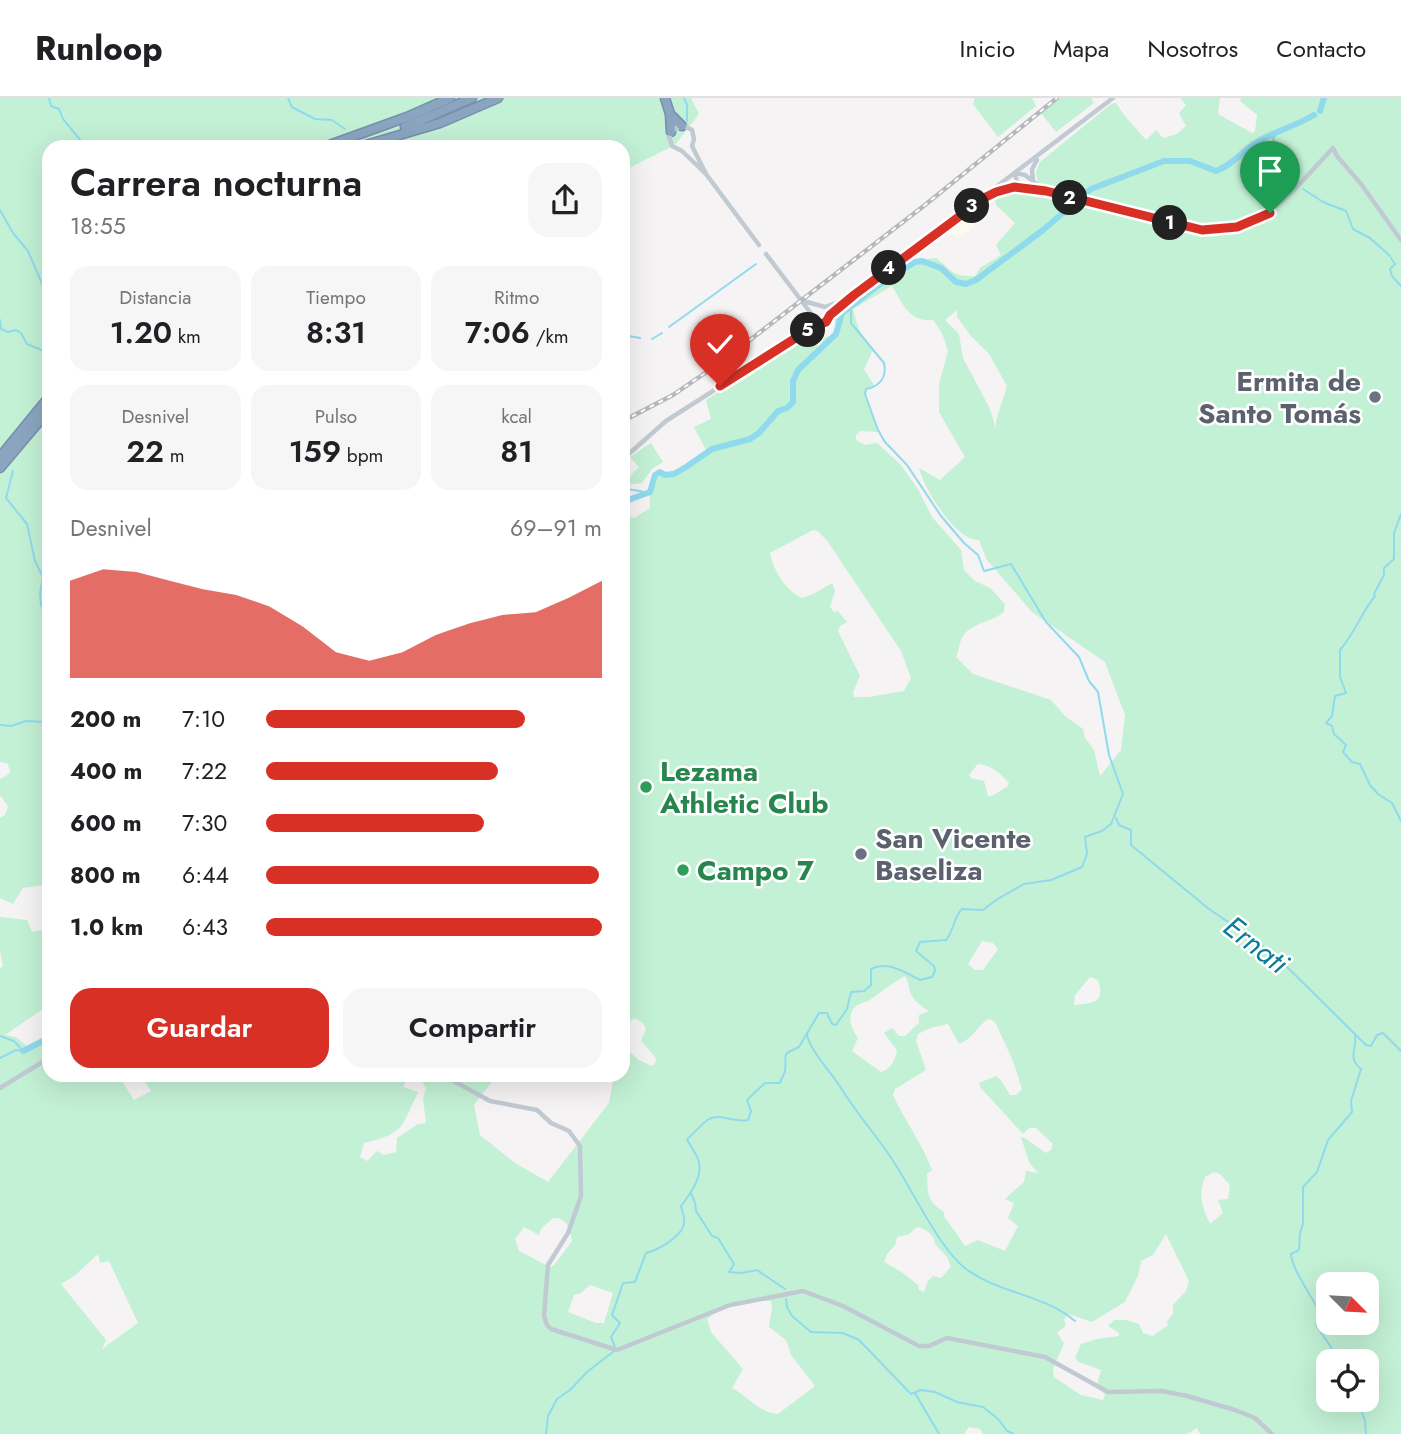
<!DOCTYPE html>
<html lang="es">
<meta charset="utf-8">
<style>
:root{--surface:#fff;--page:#f6f6f6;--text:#202124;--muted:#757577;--line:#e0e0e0;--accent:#d93025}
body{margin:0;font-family:Jost,sans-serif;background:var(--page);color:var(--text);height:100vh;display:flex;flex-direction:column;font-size:26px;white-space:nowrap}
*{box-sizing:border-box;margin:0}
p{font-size:23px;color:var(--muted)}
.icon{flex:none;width:38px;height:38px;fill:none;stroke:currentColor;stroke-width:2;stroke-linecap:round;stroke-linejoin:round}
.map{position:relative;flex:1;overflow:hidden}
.panel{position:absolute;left:42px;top:42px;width:588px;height:942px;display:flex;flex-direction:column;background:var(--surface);border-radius:21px;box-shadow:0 7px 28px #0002}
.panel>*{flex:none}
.needle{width:46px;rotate:114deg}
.controls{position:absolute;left:1316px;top:1174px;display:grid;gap:14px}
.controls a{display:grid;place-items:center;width:63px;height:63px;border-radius:14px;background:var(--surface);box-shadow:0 7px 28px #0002;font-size:35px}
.pin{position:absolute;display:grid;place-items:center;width:60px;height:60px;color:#fff;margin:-72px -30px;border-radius:50% 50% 50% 0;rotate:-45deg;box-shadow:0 0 7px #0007}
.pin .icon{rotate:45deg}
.km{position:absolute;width:35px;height:35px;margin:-18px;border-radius:50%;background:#222;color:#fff;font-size:19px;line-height:35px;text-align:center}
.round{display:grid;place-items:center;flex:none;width:74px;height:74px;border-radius:21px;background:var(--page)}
.summary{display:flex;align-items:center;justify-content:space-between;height:119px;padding:0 28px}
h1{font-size:38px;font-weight:600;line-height:52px}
.stats{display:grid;grid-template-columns:repeat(3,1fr);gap:10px;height:119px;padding:7px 28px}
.stats div{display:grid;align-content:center;border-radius:18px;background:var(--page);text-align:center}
.stats b{font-size:30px;font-weight:600}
.stats small{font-size:19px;font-weight:400}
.stats p{font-size:19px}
.chart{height:196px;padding:14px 28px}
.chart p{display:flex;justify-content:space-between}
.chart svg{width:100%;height:126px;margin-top:7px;fill:var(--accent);opacity:.7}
.action{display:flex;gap:14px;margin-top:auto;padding:14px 28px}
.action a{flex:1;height:80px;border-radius:21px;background:var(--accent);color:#fff;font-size:28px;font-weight:600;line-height:80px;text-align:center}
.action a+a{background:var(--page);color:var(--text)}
ul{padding:0 28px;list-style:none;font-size:23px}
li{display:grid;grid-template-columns:112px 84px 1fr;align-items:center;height:52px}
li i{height:18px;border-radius:9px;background:var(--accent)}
header{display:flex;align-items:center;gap:42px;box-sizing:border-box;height:98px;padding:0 35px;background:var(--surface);border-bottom:2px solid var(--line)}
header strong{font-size:33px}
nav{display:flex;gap:38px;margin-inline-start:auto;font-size:24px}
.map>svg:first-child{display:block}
</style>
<header>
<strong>Runloop</strong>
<nav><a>Inicio</a><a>Mapa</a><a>Nosotros</a><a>Contacto</a></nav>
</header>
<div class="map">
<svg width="1401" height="1336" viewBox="0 0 1401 1336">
<rect width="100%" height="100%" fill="#f5f3f3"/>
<!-- commercial -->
<path fill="#fdf9ef" d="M973,109L972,117L975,128L960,140L951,136L941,140L935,139Z"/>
<!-- green -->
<path fill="#c3f1d5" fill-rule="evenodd" d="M0,0H691L699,16L675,47L623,73V49H49V792L44,787L23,790L13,806L0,800V720L5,717L8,708L0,697V681L9,676L10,672L7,665L0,664Z
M975,0H1032L1036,8L998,39L973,6Z
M1059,0H1091L1094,5L1056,34L1040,14Z
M1180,0H1220L1218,16L1252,35L1255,33L1257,17L1240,3L1241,0H1401V1336H1200L1197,1330L1187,1336H983L980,1331L969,1329L964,1336H0V870L3,868L0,853V819L27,822L32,834L43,832L49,820V907L5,937L16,939L28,949L49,935V976L118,977L134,1002L151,993L140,977H413H409L403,989L418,994C401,1030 405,1035 364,1045L360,1059L367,1063L377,1053L384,1057L396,1054L397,1040L418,1026L426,1025L423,1001L426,990L418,977H518L494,981L474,1007L480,1037L515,1065L548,1084L609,1005L614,977L623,976V948L639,962L652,968L656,964L655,959L641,943L646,931L643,925L635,920L623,927V416L634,420L650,410L649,389L654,379L664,374L680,373L707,354L694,329L711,321L706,302L809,237L819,250L824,240L835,236L837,231L834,221L837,217L885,180L904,171L913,163L936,160C953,173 952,179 975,178L980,170L1001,157L996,147L1015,125L996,107L994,99L998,96L1039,92L1036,74L1040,64L1111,6L1116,5L1124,17L1146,42L1156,32L1163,40L1177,36L1186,28L1179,15L1186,7ZM892,188C903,206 909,224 933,222L942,235L948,253L939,286V314L965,359L940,382L919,370C924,391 956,443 979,442L987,462L1032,514L1105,564L1125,617L1121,652L1100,678L1094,652L1085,640L1083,631L1065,618L1051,602L973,576L956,559C959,553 959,544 963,538C971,525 992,524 1004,514L1005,506L990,490L975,483L964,472L961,452L932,419L919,393L901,367L877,345L865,347L856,342V337L860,333L878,334L865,295L866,290L874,287L864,271L873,252L859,232L853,211ZM957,212V219L971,238L989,256L1007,288L996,323V331L990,311L963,260L959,236L945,222ZM813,432L819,434L828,444L901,553L911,580L904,593L869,599H854L853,594L860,578L838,533L840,528L847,524L838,513L834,514L830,509L835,493L832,485L813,496L802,500C786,493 773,472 770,455ZM980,666C992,668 1001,676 1009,685L1008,688L992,698H988L984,683L971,680L969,677L977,667ZM982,843L993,845L998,851L983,872H975L968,866ZM905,878C909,884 908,889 911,896C914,903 923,909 929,913L919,917V925L905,938H899L892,930L884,935L897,952C896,961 890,972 881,974L852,953L858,940C852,931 845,918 856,908C860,905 867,904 871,901C883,893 892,885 905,878ZM1090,879L1098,882C1106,906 1092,905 1074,907L1075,897ZM988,921L992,922L996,926L1013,963L1022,991L1016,997H1010L1001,982L996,978L979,985L981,990L1023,1036L1029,1030H1036L1053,1046L1051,1052L1046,1055L1023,1039L1021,1040L1030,1066L1039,1075L1026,1073L1024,1084L1005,1101L1014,1105L1008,1120L1018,1128L1005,1153L978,1142L965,1148L944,1118V1114C926,1102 928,1096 927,1076L932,1072C922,1045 905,1023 893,997L895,991L926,972L916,943L918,936L930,930L948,926L959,946C973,941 976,929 988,921ZM1214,1074L1220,1076L1230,1087L1228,1101L1218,1102L1223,1115L1210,1126C1202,1109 1198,1098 1205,1079ZM553,1120C567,1119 570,1131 572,1143L554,1167L550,1169L519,1153L515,1141L524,1129L539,1137L541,1131ZM917,1129C926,1130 935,1138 935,1146L947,1159L951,1169L941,1180L933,1178L928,1183L924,1194L919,1192L918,1187L903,1175L884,1164L887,1156L895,1147L897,1139L909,1136ZM1166,1136L1189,1183L1186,1193L1173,1207V1216L1167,1223L1168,1227L1153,1238L1143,1235L1139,1226L1127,1222H1114L1108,1228L1119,1235V1238L1097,1241L1081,1246L1075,1260L1079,1264L1101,1272L1097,1287L1105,1297L1103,1302L1081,1297L1054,1279L1053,1271L1064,1245L1057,1235L1066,1227L1064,1221L1069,1216L1092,1224L1125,1204L1138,1178L1141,1163L1153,1157ZM98,1156L100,1165L109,1163L138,1225L102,1251L106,1242L61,1186L74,1178ZM1328,1186H1367V1225H1328ZM590,1187L613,1195L604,1225H596L568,1214L574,1197L581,1195ZM755,1203H771L772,1209L769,1229L786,1242L791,1257L815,1288L778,1316C760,1315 747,1298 732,1290L743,1271L711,1234L707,1221L721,1211ZM1328,1264H1367V1302H1328Z
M651,345L663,364L652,371L642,385L626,387L632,376L639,369L630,359Z"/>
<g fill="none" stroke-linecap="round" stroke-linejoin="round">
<!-- stream -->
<path stroke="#90daee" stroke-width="2" d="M49,0L51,8L59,11L63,21L86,49
M288,0L292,9L315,21L332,22L345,31
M684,0L687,7V23
M1275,37L1273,41L1280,58L1290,64L1297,81
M1303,91L1323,104L1346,113L1353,131L1370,140L1390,158
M0,112L13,135L28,153L46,195V220L49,234
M1391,160L1395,166L1390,171L1392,178L1401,188
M834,221H839
M0,222L1,231L8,234L16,232L21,235L27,246L49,255
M669,229L756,166
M623,237L640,240
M652,241L662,235
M13,373L6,400L27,426L35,463L43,479L40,496L41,507L49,524
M626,391L640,393L646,396
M1401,416L1394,435V461L1384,470V477L1374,496L1375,498C1361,515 1355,535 1340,552V579L1346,595L1335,598L1332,618L1326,625L1332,628L1334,636L1346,647L1343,654L1352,664L1360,666L1370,687L1378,696L1392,705L1401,723
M0,627L11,628L26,623L49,624
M1116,720L1119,727L1131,732V747L1209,811L1273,855L1366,947L1371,948L1377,937L1383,935L1401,953
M807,936C809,952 832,975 841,990C858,1018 880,1041 897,1069C914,1096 941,1152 966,1171C1000,1196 1043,1196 1075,1223
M0,938L14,943L23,953
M0,960L16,952L22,953
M691,1095L695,1105L696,1113L712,1138L718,1140L734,1166L729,1174L741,1175L757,1172L785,1191
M786,1201L787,1209L792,1218L811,1234L843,1235L859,1242L911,1296L921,1292L935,1294L957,1304L983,1309L998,1321L1007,1333L1014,1336
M615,1249L611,1239L620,1225L612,1217L623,1185L635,1184L646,1155C658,1152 684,1138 684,1124C685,1119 682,1113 681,1108C691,1095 704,1077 698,1061C695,1054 690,1048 687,1041C695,1035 701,1026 709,1021C719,1015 736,1025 748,1022L751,1013L747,1002L765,985H780C781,981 784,977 785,973C787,954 780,958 799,949L819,915H827L832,926L836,927L847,911L851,894L864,893L871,887V871C888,862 905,875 920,882L932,879L935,873L934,868L916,853L920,844L946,842C954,833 953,820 962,811L983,812L996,802L1024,786L1051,782L1082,769L1087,756L1085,739L1102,733L1111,726L1123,696L1109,657L1098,594L1089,583L1079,559L1046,524L1011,466L984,473L978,457L964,445L941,418L907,367L885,344L878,332L865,296L866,291C880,288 887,279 884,265L851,225V211
M1341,1264L1316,1227L1319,1213C1312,1199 1291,1169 1291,1156L1299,1152L1300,1135L1303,1126V1089L1317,1074L1328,1042L1352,1014L1351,1003L1361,971C1347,960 1357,952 1355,938
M915,1295L939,1336
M1357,1302L1365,1323L1366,1336
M546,1336L548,1318L557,1301L570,1292L587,1274L614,1253"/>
<!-- river -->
<path stroke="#90daee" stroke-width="6" d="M1320,13L1324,0
M623,404L650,394L655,377L660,374L665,377L674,376L686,369L712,351L750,341L759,335L778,313L787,310L793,304V283L798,272L836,236L842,215L884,183L915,164L922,163L941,170L956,184L966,186L976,182L1043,132L1091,91L1164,63H1190L1216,73C1235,66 1241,53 1257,44C1275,33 1296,28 1314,17
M23,953L49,940"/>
<defs>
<path id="motorway" d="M665,0L670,16L671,34
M670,16L682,28
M405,29L472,0
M324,49L407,19L450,0
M359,49L440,25L498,0
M0,359L49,299
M0,370L49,312"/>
</defs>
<!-- motorway casing -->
<use href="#motorway" stroke="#7690ad" stroke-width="11"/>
<!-- tertiary -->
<path stroke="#c1cad2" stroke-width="4.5" d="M1014,75L1018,85L1024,89
M1015,75L1025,77L1043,91
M706,76L692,48L694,41L692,32L684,28L675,30L669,39L672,48L682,53L706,76L759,147
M1033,83L1032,71L1037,62
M990,97L1005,91L1025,90L1191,130C1262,140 1289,96 1333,50L1337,58L1361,86L1401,142
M766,156L813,218
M803,203L825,209L844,202
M805,232L814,220
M623,361L666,323L813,229L826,224L830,217L854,197L1113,0
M441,976L490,1003L537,1012L551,1025L569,1033L580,1048L581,1098L568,1135L548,1167L544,1218L547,1227L551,1231L617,1252L730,1207L803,1193L843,1208L919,1248H929L947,1240L1045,1259L1108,1294L1162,1293L1187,1298L1235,1312L1255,1320L1272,1336
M0,990L49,960"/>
<!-- motorway -->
<use href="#motorway" stroke="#8ba5c1" stroke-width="8"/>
<defs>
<path id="rail" d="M623,323L673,297L724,262L925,107L1057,0"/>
</defs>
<!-- rail casing -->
<use href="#rail" stroke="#b5b8bd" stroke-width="4.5"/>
<!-- rail -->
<use href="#rail" stroke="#fff" stroke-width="2" stroke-dasharray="5" stroke-linecap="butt"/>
</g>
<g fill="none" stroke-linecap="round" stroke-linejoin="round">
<defs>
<path id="route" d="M720,288L813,229L826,224L830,217L854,197L984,100L996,94L1014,89L1046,93L1202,132L1237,129L1270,115"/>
</defs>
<!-- route casing -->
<use href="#route" stroke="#fff" stroke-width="14"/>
<!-- route -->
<use href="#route" stroke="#d93025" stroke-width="9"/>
</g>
<!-- markers -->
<g fill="#6b7280" stroke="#fff" stroke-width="2.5">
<circle cx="1375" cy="299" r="7"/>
<circle cx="861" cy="756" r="7"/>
</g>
<g fill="#2e9e5b" stroke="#fff" stroke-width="2.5">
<circle cx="646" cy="689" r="7"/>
<circle cx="683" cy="772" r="7"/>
</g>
<g text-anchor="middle" stroke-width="5" stroke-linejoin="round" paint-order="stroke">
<!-- worship labels -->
<g font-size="28" font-weight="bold" fill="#5b616d" stroke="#fff" text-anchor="end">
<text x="1361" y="293">Ermita de<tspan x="1361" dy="32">Santo Tomás</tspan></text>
<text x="875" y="750" text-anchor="start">San Vicente<tspan x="875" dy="32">Baseliza</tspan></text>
</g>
<!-- leisure labels -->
<g font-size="28" font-weight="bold" fill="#27864d" stroke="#fff" text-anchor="start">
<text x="660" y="683">Lezama<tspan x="660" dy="32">Athletic Club</tspan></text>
<text x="697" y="782">Campo 7</text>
</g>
<!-- water labels -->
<g font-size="30" font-style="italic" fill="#0c7c9b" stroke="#fff">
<text transform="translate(1256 847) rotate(38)" y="10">Ernati</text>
</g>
</g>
</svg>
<div class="controls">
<a><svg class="needle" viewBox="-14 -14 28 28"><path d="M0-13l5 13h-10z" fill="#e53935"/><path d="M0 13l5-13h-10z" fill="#757577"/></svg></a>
<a><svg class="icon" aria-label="locate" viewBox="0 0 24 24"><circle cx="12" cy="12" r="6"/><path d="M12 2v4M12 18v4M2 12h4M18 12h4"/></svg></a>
</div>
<div class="pin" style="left:1270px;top:115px;background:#1e9e55"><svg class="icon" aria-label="arrive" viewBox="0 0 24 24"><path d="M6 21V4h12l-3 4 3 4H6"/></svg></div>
<div class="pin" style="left:720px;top:288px;background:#d93025"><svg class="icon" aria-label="check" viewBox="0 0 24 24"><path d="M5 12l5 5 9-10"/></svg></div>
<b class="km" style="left:1170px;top:125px">1</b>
<b class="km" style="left:1070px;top:100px">2</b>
<b class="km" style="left:972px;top:108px">3</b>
<b class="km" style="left:889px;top:170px">4</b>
<b class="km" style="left:808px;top:232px">5</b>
<section class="panel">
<div class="summary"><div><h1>Carrera nocturna</h1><p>18:55</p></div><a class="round"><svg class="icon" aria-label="share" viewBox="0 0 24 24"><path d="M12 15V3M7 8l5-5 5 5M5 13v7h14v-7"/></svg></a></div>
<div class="stats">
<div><p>Distancia</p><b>1.20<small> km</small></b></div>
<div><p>Tiempo</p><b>8:31</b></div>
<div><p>Ritmo</p><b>7:06<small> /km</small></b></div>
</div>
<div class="stats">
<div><p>Desnivel</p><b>22<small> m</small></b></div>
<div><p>Pulso</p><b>159<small> bpm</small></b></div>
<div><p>kcal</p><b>81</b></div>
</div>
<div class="chart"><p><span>Desnivel</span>69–91 m</p>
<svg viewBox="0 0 160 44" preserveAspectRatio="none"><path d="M0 44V10L10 6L20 7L30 10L40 13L50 15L60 19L70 26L80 35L90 38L100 35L110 29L120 25L130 22L140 21L150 16L160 10V44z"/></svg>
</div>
<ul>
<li><b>200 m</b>7:10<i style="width:77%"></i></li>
<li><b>400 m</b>7:22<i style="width:69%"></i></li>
<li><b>600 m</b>7:30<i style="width:65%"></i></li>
<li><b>800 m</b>6:44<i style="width:99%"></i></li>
<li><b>1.0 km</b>6:43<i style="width:100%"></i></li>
</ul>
<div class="action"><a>Guardar</a><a>Compartir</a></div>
</section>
</div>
